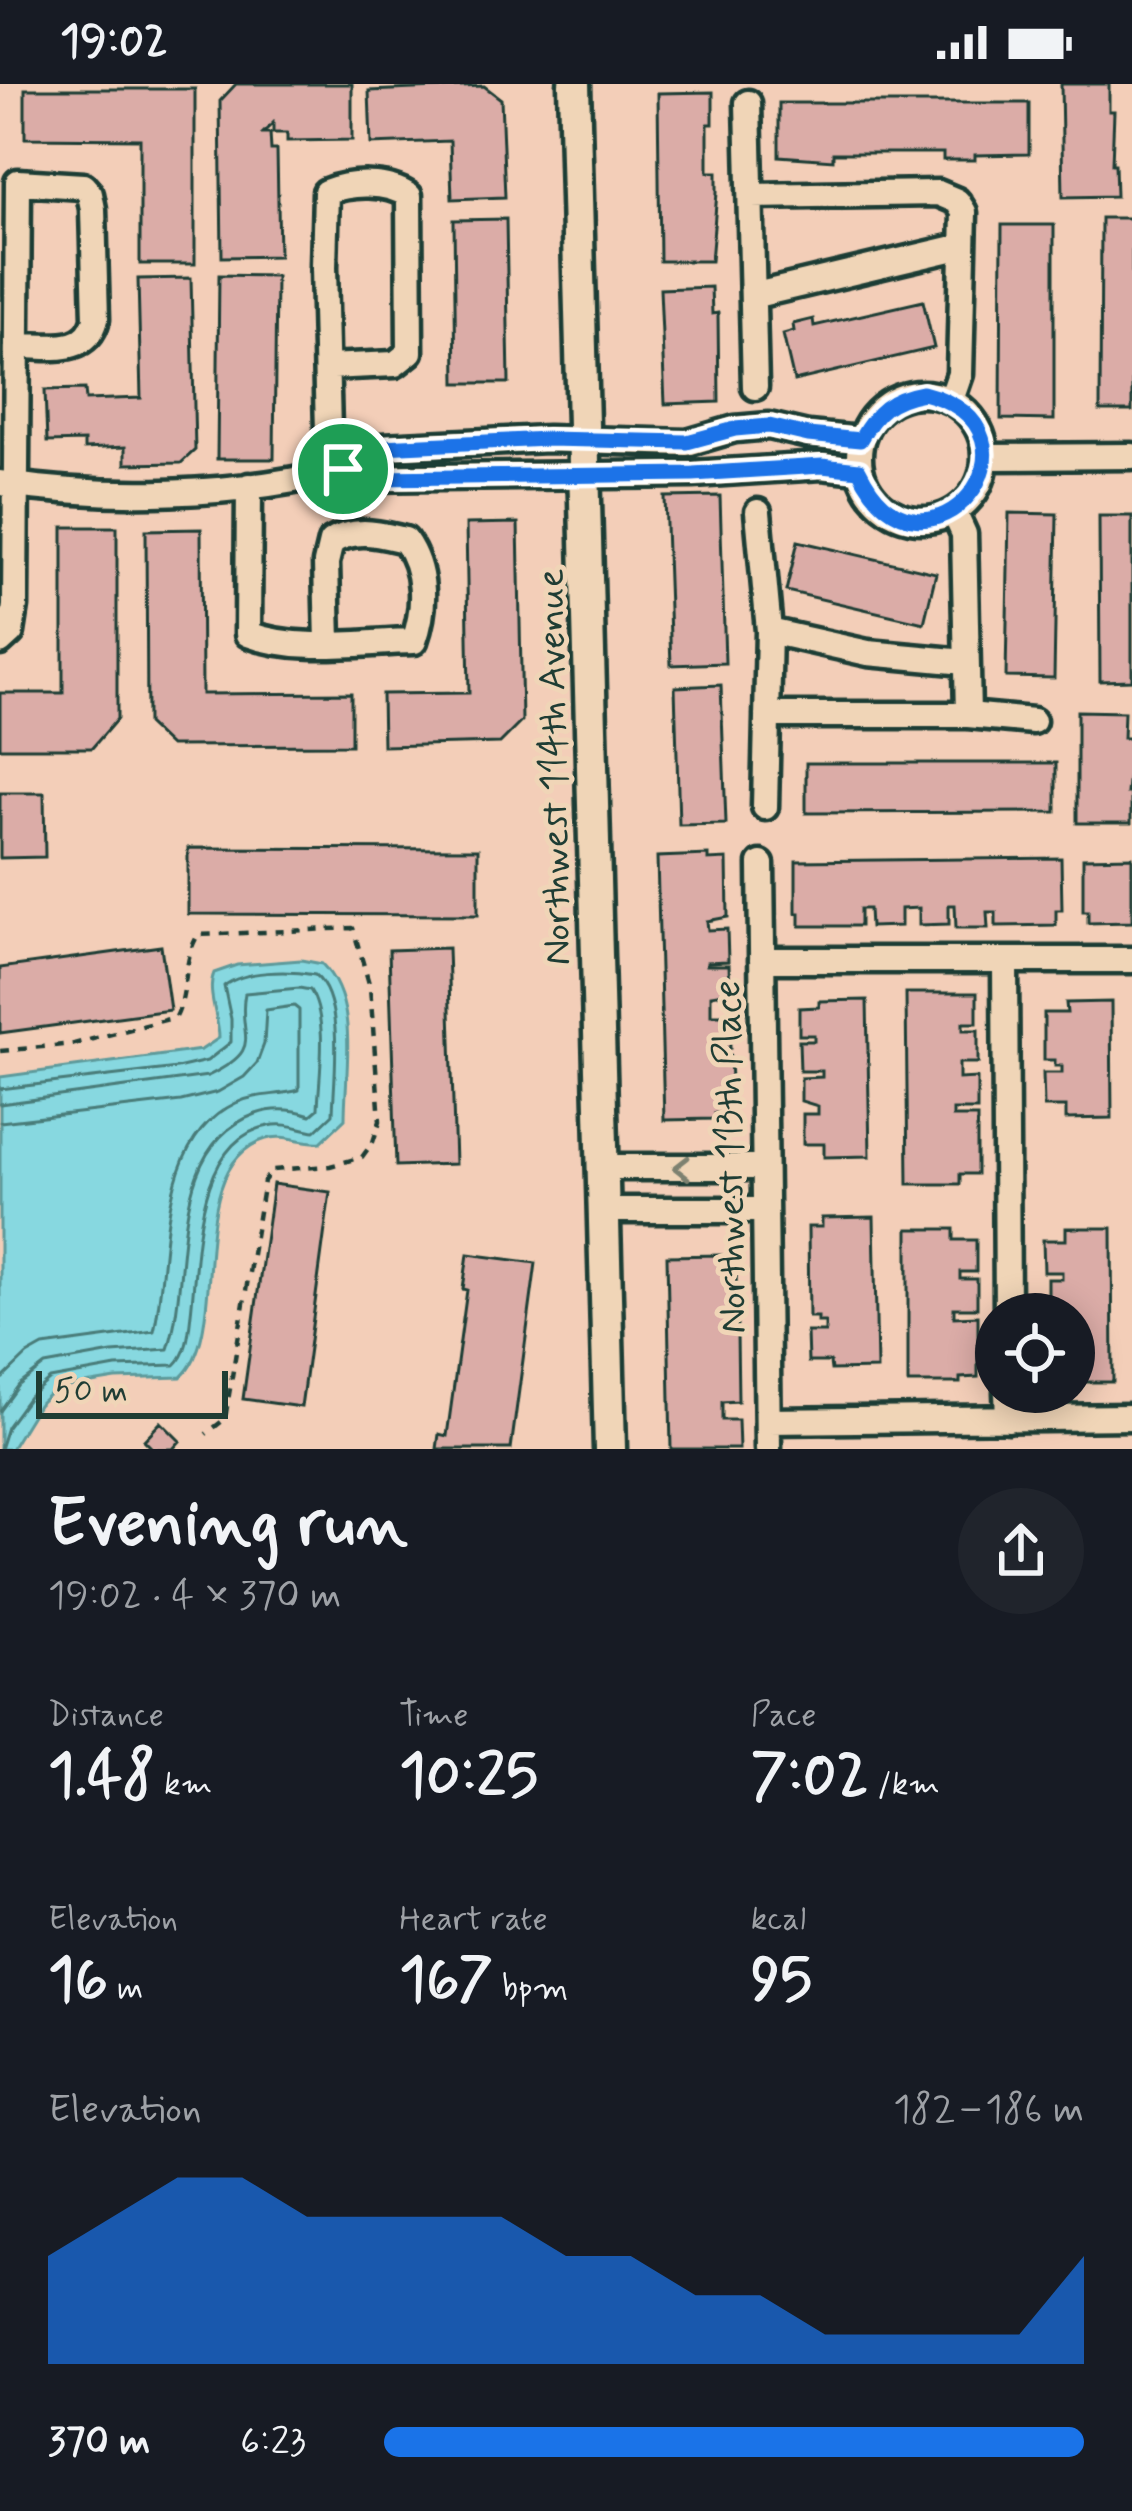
<!DOCTYPE html>
<meta charset="utf-8">
<style>
:root{--surface:#171b24;--page:#20242c;--text:#f1f3f6;--muted:#9ea1a6;--accent:#1a73e8}
body{margin:0;font-family:Mynerve,sans-serif;background:var(--page);color:var(--text);height:100vh;display:flex;flex-direction:column;font-size:45px;white-space:nowrap}
*{box-sizing:border-box;margin:0}
p{font-size:39px;color:var(--muted)}
.icon{flex:none;width:66px;height:66px;fill:none;stroke:currentColor;stroke-width:2;stroke-linecap:round;stroke-linejoin:round}
.map{position:relative;height:1365px;overflow:hidden}
.panel{display:flex;flex-direction:column;background:var(--surface);flex:1}
.panel>*{flex:none}
.buttons{position:absolute;left:975px;top:1209px;display:grid;gap:24px}
.buttons a{display:grid;place-items:center;width:120px;height:120px;border-radius:50%;background:var(--surface);box-shadow:0 6px 30px #0003;font-size:60px}
.scale{position:absolute;left:36px;bottom:30px;width:192px;box-sizing:border-box;padding-left:12px;border:6px solid #1f3d34;border-top:0;font-size:33px;line-height:42px;white-space:nowrap;color:#1f3d34;-webkit-text-stroke:9px #f0d5b7;paint-order:stroke}
.pin{position:absolute;display:grid;place-items:center;width:102px;height:102px;color:#fff;margin:-51px;border:6px solid #fff;border-radius:50%;box-shadow:0 3px 12px #0007}
.round{display:grid;place-items:center;flex:none;width:126px;height:126px;border-radius:63px;background:var(--page)}
.overview{display:flex;align-items:center;justify-content:space-between;height:204px;padding:0 48px}
h1{font-size:66px;font-weight:700;line-height:90px}
.figures{display:grid;grid-template-columns:repeat(3,1fr);gap:18px;height:204px;padding:12px 48px}
.figures div{display:grid;align-content:center}
.figures b{font-size:60px;font-weight:700}
.figures small{font-size:33px;font-weight:400}
.figures p{font-size:33px}
.chart{height:336px;padding:24px 48px}
.chart p{display:flex;justify-content:space-between}
.chart svg{width:100%;height:216px;margin-top:12px;fill:var(--accent);opacity:.7}
ul{padding:0 48px;list-style:none;font-size:39px}
li{display:grid;grid-template-columns:192px 144px 1fr;align-items:center;height:90px}
li i{height:30px;border-radius:15px;background:var(--accent)}
.status{display:flex;justify-content:space-between;align-items:center;height:84px;padding:0 60px;background:var(--surface);direction:ltr}
.status svg{height:33px;fill:currentColor}
.map>svg:first-child{display:block}
</style>
<div class="status"><b>19:02</b><svg viewBox="0 0 49 12"><path d="M0 12V9h3v3zM5 12V6h3v6zM10 12V3h3v9zM15 12V0h3v12zM26 1h20v11H26zM47 4h2v5h-2z"/></svg></div>
<div class="map">
<svg width="1132" height="1365" viewBox="0 0 1132 1365">
<rect width="100%" height="100%" fill="#f3ceb8"/>
<filter id="ink" filterUnits="userSpaceOnUse"><feTurbulence type="fractalNoise" baseFrequency=".00833" numOctaves="2"/><feDisplacementMap in="SourceGraphic" scale="24" xChannelSelector="R" yChannelSelector="G"/><feConvolveMatrix kernelMatrix="1 2 1 2 8 2 1 2 1" color-interpolation-filters="sRGB"/></filter>
<g filter="url(#ink)">
<!-- water -->
<path fill="#87d8e0" stroke="#5d9a9b" stroke-width="3" d="M301,876L322,880C360,919 345,984 345,1035L321,1058C302,1060 286,1049 266,1055C180,1081 233,1246 181,1293L116,1295L55,1305L38,1321L11,1365H0V993L201,966L219,954C219,934 206,908 214,889L237,881Z"/>
<g fill="none" stroke-linecap="round" stroke-linejoin="round">
<!-- shore -->
<path stroke="#497b79" stroke-width="3" d="M0,1005L177,984L207,977L231,958V935L224,902C244,886 289,886 315,891C345,916 334,993 333,1030L315,1047C300,1045 286,1038 269,1042C195,1055 198,1171 191,1229C189,1247 188,1269 175,1281L116,1283L50,1295L29,1313L7,1343L0,1365
M0,1020L208,992C268,963 236,953 245,909L299,904L310,906C329,935 319,991 318,1025L311,1031C293,1025 273,1024 256,1030C164,1063 193,1191 168,1265L112,1269L45,1281L19,1301L0,1327
M0,1038L181,1017L218,1008L244,993L257,979L264,960L266,926L294,922L299,926V1006C279,1012 257,1009 236,1019C154,1058 171,1174 154,1247L43,1262L27,1271L0,1297"/>
</g>
<!-- building -->
<path fill="#dbaca7" stroke="#1f3d34" stroke-width="3" d="M236,0H352V56L287,57V49H273V39L263,49H270L271,66H277L279,172L222,173L220,17Z
M1061,0H1109V27H1114L1112,80H1115L1116,112L1063,113Z
M484,2L501,15L505,113L452,115L450,57L371,60L369,7Z
M25,5H195V180H140V55L25,54Z
M713,8V40H708V88H717V109L711,177H660L658,9Z
M779,19H1029V70L975,71V76H943V69H833V76L779,72Z
M1101,134H1132V327H1100Z
M506,135L509,299H456L454,136Z
M1002,141H1054V336L1001,335Z
M219,191L276,192L274,375H217Z
M191,194L195,366L181,379L125,380V363L84,365V357L47,358L45,306L85,305L86,316L141,314L138,195Z
M711,203L712,230L718,229L719,318L665,320L660,205Z
M923,217L934,264L794,297L783,250L794,247L793,240L813,235L814,242Z
M720,412L725,579L671,581L665,413Z
M1009,429L1057,430L1054,594L1006,593Z
M1099,432H1132V596L1100,597Z
M518,439L522,637L500,659L383,662L382,610L469,609L466,440Z
M63,443H117V635L92,664H0V609H63Z
M201,445L202,610L351,609V661L170,662L147,640L146,446Z
M798,457L936,489L924,539L786,507Z
M721,601L726,740L679,741L675,603Z
M1077,627L1124,628L1123,654H1132L1127,709H1131V739H1077Z
M806,679H1056V728L806,729Z
M0,709H44L45,773L0,774Z
M188,764L478,765V831L188,830Z
M708,771V776L727,775L728,833L707,837L708,846L727,845L728,877L707,878V881H729L730,908L711,911V931H729L730,964L712,965L713,972L730,971L732,1029H715V1035L664,1036L657,773Z
M1132,773V838L1088,839V827H1083V774Z
M1061,774L1062,826H1056V841L996,842V828H987L988,844H956L955,821H949V840L919,841V824L901,825V842L870,843L869,825H860V842H800V829H796V777Z
M161,862L170,926L0,949V884Z
M448,864L455,1080L396,1082L389,866Z
M906,909H977V939H963V946H978V979H959V995L977,994V1026H953V1033H977V1090H960V1100H908Z
M867,916L870,1072L824,1073V1060H803V1030H818V1022L801,1017V994L822,993V987H800L799,957H814V951H799V924L819,923V917Z
M1111,918L1112,1034L1066,1035V1023H1044L1043,989H1062V982H1055V976H1044V929H1067L1066,919Z
M273,1100L330,1108L301,1323L243,1315Z
M874,1133L877,1285L831,1286L830,1278H808L807,1248H825V1238H818V1233H809L808,1143H822V1134Z
M1066,1144H1112L1113,1298H1074V1230H1048V1195H1062V1188H1044L1043,1156H1066Z
M908,1145H954V1156H976V1188H960V1195H977V1224H954V1233L978,1232V1293L960,1294V1299H908Z
M468,1170L536,1179L511,1365H437L439,1350L447,1352L467,1206L463,1205Z
M721,1171V1180H736L738,1317L722,1318V1336H738L739,1365H671L667,1172Z
M161,1338L180,1357L173,1365H153L144,1356Z"/>
<g fill="none" stroke-linecap="round" stroke-linejoin="round">
<defs>
<path id="minor" d="M748,19L755,303
M751,112L938,109L957,117L964,128L960,290L951,316
M756,211L963,162
M327,283L395,280L410,268L409,112C387,97 351,98 326,108L324,183L329,389
M859 373a63 63 0 1 1 126 0a63 63 0 1 1-126 0Z
M986,373L1132,372
M859,386L822,382L693,390L356,394L343,385L361,364L547,355L687,359L735,345L769,342L808,351L860,356
M0,399C106,415 236,413 340,386
M249,402L248,550C299,569 360,558 414,557C426,523 426,486 405,456C378,450 356,443 331,458L326,479L328,559
M758,428L769,547L765,723
M954,428L964,450L968,631
M769,547L868,569L965,578
M0,558L11,548L15,522L18,98L83,102L90,110L93,125L96,235C87,271 50,262 20,262
M767,631H968L1033,637
M761,780L768,1365
M762,876H1132
M1005,876L1007,1230
M601,1083H763
M602,1126H763
M1007,1308L1008,1335
M768,1337L1132,1333"/>
<path id="tertiary" d="M574,0L610,1365"/>
</defs>
<!-- minor casing -->
<use href="#minor" stroke="#1f3d34" stroke-width="33"/>
<!-- tertiary casing -->
<use href="#tertiary" stroke="#1f3d34" stroke-width="39"/>
<!-- path -->
<path stroke="#1f3d34" stroke-width="4.5" stroke-dasharray="9 9" stroke-linecap="butt" d="M0,967L74,960L176,933C189,907 182,877 198,851L353,844L370,903L380,1037L373,1058L362,1073L330,1082L272,1086L264,1097L225,1335L206,1350"/>
<!-- minor -->
<use href="#minor" stroke="#f0d5b7" stroke-width="24"/>
<!-- tertiary -->
<use href="#tertiary" stroke="#f0d5b7" stroke-width="30"/>
</g>
<!-- one-way arrows -->
<defs><path id="oneway-chevron" d="M-2-3.5L2.5 0L-2 3.5" fill="none" stroke-width="1.6" stroke-linecap="round" stroke-linejoin="round" transform="scale(3)"/></defs>
<use stroke="#7d816f" href="#oneway-chevron" transform="translate(682 1084) rotate(-180)"/>
</g>
<g fill="none" stroke-linecap="round" stroke-linejoin="round" filter="url(#ink)">
<defs>
<path id="route" d="M923,309C1066,345 924,520 859,386L822,382L693,390L376,394H356L343,385L361,364L547,355L687,358L735,345L769,342L808,351L860,356C876,327 890,315 923,309Z"/>
</defs>
<!-- route casing -->
<use href="#route" stroke="#fff" stroke-width="24"/>
<!-- route -->
<use href="#route" stroke="#1a73e8" stroke-width="15"/>
</g>
<g text-anchor="middle" stroke-width="10" stroke-linejoin="round" paint-order="stroke">
<!-- street labels -->
<g font-size="39" fill="#1f3d34" stroke="#f0d5b7">
<text transform="translate(552 683) rotate(-91)" y="14">Northwest 114th Avenue</text>
<text transform="translate(728 1073) rotate(-91)" y="14">Northwest 113th Place</text>
</g>
</g>
</svg>
<div class="buttons">
<a><svg class="icon" aria-label="locate" viewBox="0 0 24 24"><circle cx="12" cy="12" r="6"/><path d="M12 2v4M12 18v4M2 12h4M18 12h4"/></svg></a>
</div>
<div class="scale">50 m</div>
<div class="pin" style="left:343px;top:385px;background:#1e9e55"><svg class="icon" aria-label="arrive" viewBox="0 0 24 24"><path d="M6 21V4h12l-3 4 3 4H6"/></svg></div>
</div>
<section class="panel">
<div class="overview"><div><h1>Evening run</h1><p>19:02 · 4 × 370 m</p></div><a class="round"><svg class="icon" aria-label="share" viewBox="0 0 24 24"><path d="M12 15V3M7 8l5-5 5 5M5 13v7h14v-7"/></svg></a></div>
<div class="figures">
<div><p>Distance</p><b>1.48<small> km</small></b></div>
<div><p>Time</p><b>10:25</b></div>
<div><p>Pace</p><b>7:02<small> /km</small></b></div>
</div>
<div class="figures">
<div><p>Elevation</p><b>16<small> m</small></b></div>
<div><p>Heart rate</p><b>167<small> bpm</small></b></div>
<div><p>kcal</p><b>95</b></div>
</div>
<div class="chart"><p><span>Elevation</span>182–186 m</p>
<svg viewBox="0 0 160 44" preserveAspectRatio="none"><path d="M0 44V22L10 14L20 6L30 6L40 14L50 14L60 14L70 14L80 22L90 22L100 30L110 30L120 38L130 38L140 38L150 38L160 22V44z"/></svg>
</div>
<ul>
<li><b>370 m</b>6:23<i style="width:100%"></i></li>
</ul>
</section>
